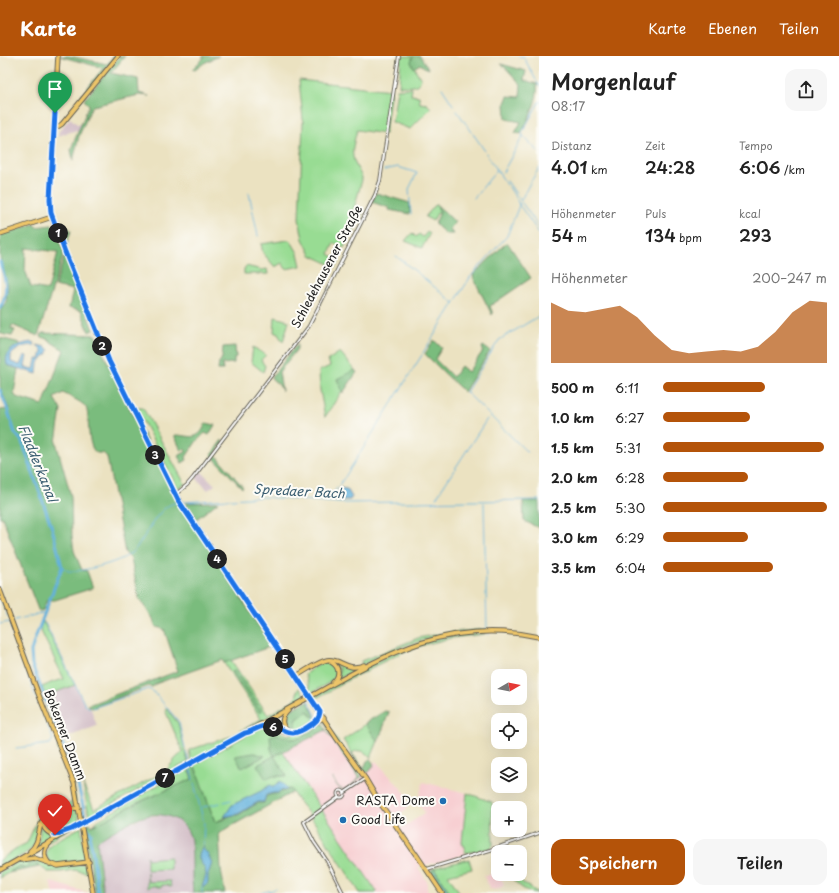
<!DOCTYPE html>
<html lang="de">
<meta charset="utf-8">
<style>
:root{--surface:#fff;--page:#f6f6f6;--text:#222;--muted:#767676;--accent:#b45309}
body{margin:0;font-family:"Playpen Sans",sans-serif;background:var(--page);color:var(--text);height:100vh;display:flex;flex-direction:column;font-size:15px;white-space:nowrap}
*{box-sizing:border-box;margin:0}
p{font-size:13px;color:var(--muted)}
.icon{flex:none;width:22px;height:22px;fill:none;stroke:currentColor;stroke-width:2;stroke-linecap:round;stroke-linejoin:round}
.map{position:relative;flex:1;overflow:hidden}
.drawer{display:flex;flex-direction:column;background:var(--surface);width:300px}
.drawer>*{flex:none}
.needle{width:26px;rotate:80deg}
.tools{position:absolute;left:491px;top:613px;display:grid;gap:8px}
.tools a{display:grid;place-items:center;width:36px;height:36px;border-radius:8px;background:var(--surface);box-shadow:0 4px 16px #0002;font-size:20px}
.pin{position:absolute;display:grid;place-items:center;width:34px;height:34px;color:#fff;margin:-41px -17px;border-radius:50% 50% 50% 0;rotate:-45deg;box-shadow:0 0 4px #0007}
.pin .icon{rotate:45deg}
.km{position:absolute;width:20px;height:20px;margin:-10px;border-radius:50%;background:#222;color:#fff;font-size:11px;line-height:20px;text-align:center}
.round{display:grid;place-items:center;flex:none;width:42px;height:42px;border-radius:12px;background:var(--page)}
.headline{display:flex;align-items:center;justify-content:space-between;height:68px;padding:0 12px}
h1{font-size:22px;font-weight:600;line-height:30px}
.stats{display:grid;grid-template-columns:repeat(3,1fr);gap:6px;height:68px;padding:4px 12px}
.stats div{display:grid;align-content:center}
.stats b{font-size:17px;font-weight:600}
.stats small{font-size:11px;font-weight:400}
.stats p{font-size:11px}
.chart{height:112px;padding:8px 12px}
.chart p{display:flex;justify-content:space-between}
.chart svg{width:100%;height:72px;margin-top:4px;fill:var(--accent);opacity:.7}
.button{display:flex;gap:8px;margin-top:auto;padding:8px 12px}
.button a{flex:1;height:46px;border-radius:12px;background:var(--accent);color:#fff;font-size:16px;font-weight:600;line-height:46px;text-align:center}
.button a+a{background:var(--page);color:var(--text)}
ul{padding:0 12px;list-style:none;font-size:13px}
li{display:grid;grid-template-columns:64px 48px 1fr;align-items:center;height:30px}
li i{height:10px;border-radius:5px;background:var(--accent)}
header{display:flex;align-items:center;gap:24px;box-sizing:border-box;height:56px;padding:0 20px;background:var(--accent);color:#fff}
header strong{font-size:19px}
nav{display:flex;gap:22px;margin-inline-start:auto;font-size:14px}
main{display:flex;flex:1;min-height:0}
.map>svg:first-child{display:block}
</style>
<header>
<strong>Karte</strong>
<nav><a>Karte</a><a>Ebenen</a><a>Teilen</a></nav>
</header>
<main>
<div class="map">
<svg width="539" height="837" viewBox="0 0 539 837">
<rect width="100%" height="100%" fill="#fdfcf7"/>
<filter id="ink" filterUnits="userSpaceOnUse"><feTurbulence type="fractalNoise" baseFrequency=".025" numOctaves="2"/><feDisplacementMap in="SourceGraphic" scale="8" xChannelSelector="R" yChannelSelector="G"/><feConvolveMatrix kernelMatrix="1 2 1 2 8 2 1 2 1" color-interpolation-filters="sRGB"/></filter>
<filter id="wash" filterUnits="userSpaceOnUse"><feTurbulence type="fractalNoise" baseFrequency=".012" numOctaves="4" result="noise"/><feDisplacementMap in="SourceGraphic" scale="16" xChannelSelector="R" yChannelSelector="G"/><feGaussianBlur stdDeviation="0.9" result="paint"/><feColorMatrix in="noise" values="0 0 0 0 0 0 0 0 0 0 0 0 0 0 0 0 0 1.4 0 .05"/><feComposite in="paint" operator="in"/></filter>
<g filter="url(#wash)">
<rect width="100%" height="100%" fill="#ebe2c1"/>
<!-- built -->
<path fill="#f7cfd2" d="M326,674L359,721L376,705L408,740L403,744L408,752L395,762L402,772L425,757L416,744L419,741L423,726L467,737L462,786L465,799L418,811L428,827L427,832L428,835L426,837H376L377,836L283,696Z
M496,815L504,828L500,832L490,833L484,820Z
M50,826H51L89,837H54Z"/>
<!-- industrial -->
<path fill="#d2bdc6" d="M70,62L77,68H81L77,77V74L58,80L59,75Z
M200,414L215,429L208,434L195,421Z
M75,629L85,650L91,653L97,670L62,683L52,657V654L47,639Z
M164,759L177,764L184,769L188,776L191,784L193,837H103L97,785L118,772L147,760Z"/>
<!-- green -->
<path fill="#98dc93" stroke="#5a7c58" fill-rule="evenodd" d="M401,0H413L411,6L421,23C418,33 407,30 399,30Z
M299,24L391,34L385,78L357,74C351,97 350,100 362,121V124L348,174L351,176L344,192L334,187L329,198L339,204L336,211L311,199L303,183L299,163L303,66H305L303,64Z
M412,32L411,39L419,40L420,47L427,48L431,52L410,73L392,66L397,33Z
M436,148L440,156V158L437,157L433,165L425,161Z
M427,176L430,177L422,192L405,185L412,177L416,181L419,178L423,181Z
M288,184L291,185L298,197L301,210L286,213L282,207L275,211L263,197L261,188Z
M246,210L262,214L267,213L268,218H244V213Z
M275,261L289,265L283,286L278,278L274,276Z
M253,291L266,299L261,304L265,310L263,316L251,306Z
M340,296L355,314L337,323L342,335L325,361L320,334L319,315L330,310L328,304Z
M136,352H143L185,428L178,432Z
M43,565L75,629L48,639L52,654L51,655L42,631L53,626L64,623L40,573Z
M485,573V575C451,576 418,583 387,597C379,600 371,605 362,609L361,605L418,582L444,577Z
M485,577V578L452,582L427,588L401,597L369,613L367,616L359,618L315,643L313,641C344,623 378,602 412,590C435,582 460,578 485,577Z
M231,604L268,659L295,643C298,640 296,635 299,632L306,640L191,705L189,694L232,680L261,663L224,607Z
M329,605L334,607L338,615L334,624L311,637L305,618L320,607Z
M335,606L344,611L356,613L337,624C341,618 340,611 335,606Z
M167,653L178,667L188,706L89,761L83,728L94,753L166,715L176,702L183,696L165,654Z
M308,655L312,661L315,660L317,663L300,674L293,676L297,663Z
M320,665L323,668L301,682L291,683L276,678L274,700L283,696L377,836L376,837H360L309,758L299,746L290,733L279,737H275C262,749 247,756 230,760C226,761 220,764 215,766L194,708L260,672L266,671L289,679ZM274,700L285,720H274Z
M324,665L362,721L360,722L346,701L359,723L344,734L340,733L332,723L333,722V723L339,732L344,734L356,726L359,722L326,674L335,685Z
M366,668L378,685L371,702C365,696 361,692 352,697L343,684Z
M57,691H59L72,723L76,745C72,755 54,752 46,758C35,766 40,785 30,794C22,801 9,805 0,811V804L15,793L27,787L39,760L45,755L66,750L73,745C77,730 63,705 57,691Z
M189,712L192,723L135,748L97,768L92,770L97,765L149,734Z
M467,737L492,746L493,789L491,792L466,797L462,786Z
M76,753L78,755L79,767L60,778H55L46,774L45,766C49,754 65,754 76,753Z
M41,768L44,773L58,780L34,793L39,784Z
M81,771L85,800C81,807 65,809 57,809C54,808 51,806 48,804L46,797L49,790L52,787Z
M147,800V803L170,801V813L147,814Z
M26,803L38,804L54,811L86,808H87V813L89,817H88L74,814L61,816H48L35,807L26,812L22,810H19L0,822V816L21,804Z
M469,803L472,813L448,819L460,837H450L434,812Z
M147,816L148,826L170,825L171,831H169L168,829H162V831C153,832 158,827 147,832Z
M509,818H515L524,828L539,837C525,837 517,829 509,818Z"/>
<!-- forest -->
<path fill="#7abc7d" stroke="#4b6c4c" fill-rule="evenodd" d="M59,0H69L107,8L114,0H116L82,43L80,41L103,12Z
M120,0H125L111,17L138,23L139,37L149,40L139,39L93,50L91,52L79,80L73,105L71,93L89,49L84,44Z
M203,0H219L204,7L195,14L192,13L203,3Z
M413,0H420L429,13L424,11L420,8L414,12L411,6Z
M501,8L526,15L524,24L537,28C539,44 528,64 521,78L515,77L521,66L506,63L505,47L508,40L520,41L521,28C514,22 509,14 501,8Z
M376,137L410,147V158L389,154V152L372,146Z
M436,148L455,166L450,173L453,178H446L435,168L440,156Z
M355,155L363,156L353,177L349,174Z
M64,166L71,175L66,190H65L58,169Z
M34,168L36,171L52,169L64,196L38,280L12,269L11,273L15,274L12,280L5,279L0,277V255L6,246L8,230L0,202V179ZM26,192L58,196L48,234L31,231L25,214Z
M507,186L531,222L490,250L493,258L492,259L474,223L473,219Z
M65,200L93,274L89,276L81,255L69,252L73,234L55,230Z
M42,277L95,279L120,333L175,440L272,590L224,607L222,604L155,628L153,631L148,630L92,652L88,649L178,615L164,573L156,571L152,561L139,543L131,503L125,497L107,401L103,397H97C85,391 91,356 85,350C80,345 70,341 63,337L54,342L61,354L56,386L71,440L72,480L74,495L82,514L87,515L93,532L55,544H47L43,554L39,556L2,461H0V354L9,353L0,331V282L20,287L19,289L11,294L7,309L18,313L14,337L16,341L43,349L64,294L51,286L50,284L41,281Z
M434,284L442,292L435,303L453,321L461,310L468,316L483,295L482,291L483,290L490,295L464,336L425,298Z
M297,288V293L279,316L282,335L279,329L271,322Z
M235,290L236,301L234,302V307L222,308L223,314H218L219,307L222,302L223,291Z
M355,314L357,316L343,337L337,323Z
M206,367L215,369L209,379L205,377L196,386L186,401L187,404L182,407L178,400L186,396L185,393L181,394L174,379C189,379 198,387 206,367Z
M222,384L223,386L215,398C225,409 233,420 243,431L242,432L211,399Z
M523,445H539V472L524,465Z
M218,446L194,465L185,450L186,447Z
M235,614L262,655L259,656L232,616Z
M308,645L315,660L312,661L308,655L297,663L293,676C288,674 286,672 284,667C281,655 300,649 308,645Z
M385,655L389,656L378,686L365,667Z
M323,668L326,674L274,700L287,720H274L266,723L257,709L274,700L271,693L270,680L276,678L291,683L301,682Z
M254,697L265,700L242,712L235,700Z
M352,697L364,712L367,705L370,703L372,705V706L374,710L369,716L365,717L351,698Z
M194,708L215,766L225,763L229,760L238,759L258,747H264L265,742C269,738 272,739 278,737C281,736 286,734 291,733L293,736L219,777L221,813L225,837H193C191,820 193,802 191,785C188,764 165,755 146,760C129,765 112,776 97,785L103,837H95L84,770L90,767L92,770L97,768L135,748L192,723L189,712Z
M35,807L39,811L8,817L19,810L26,812L29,808Z
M434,812L450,837H445L431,817V814Z"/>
<!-- water -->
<path fill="#62b1dc" stroke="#3f667c" d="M32,286L35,287L34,290C25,288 17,293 11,299V306L20,309L24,299L27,300L25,311L34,313L36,303H40L42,295L37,289L46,291L49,294L47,299L44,300L38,308L37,318L7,309C2,294 21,287 32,286Z
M340,432L347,433L352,441L350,444H336L335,441Z
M280,725L287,732L286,734L280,735L279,737H273L266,739L264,746H258L238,758L224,761L232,749L261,735L270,729L274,731Z
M203,789L204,794L208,798L212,807L208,819V827L204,831H202L206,819L205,813L199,803V799Z"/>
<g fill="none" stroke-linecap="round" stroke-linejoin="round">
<!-- stream -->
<path stroke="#62b1dc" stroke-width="1" d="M519,0L524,1
M523,0L536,24
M537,26L539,30
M442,32L453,49
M539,46L522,77L523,80L539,96
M457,55L466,68
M467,69L485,95
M486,97L487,99
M488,101L507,129
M384,114L398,111L417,117L409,133L411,158
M503,116L523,80
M532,124L539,112
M507,125L521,145
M509,131L516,142
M249,137L258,180
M474,142L497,114
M517,144L519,149
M521,144L531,125
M522,147L539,171
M520,150L539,177
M396,200L419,218
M420,219L454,247
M472,219L507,180L520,147
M423,297L471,220
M527,396L466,336L499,284L539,260
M345,421L422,299
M436,442L487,363
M328,445L344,422
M182,446L263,441L340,447L539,444
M484,447L487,574
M62,511L68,515C82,516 118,507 130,498C147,485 155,448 179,446
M0,541L8,561
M15,564L46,556
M9,566L33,633L53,683L50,688L16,692
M45,567L85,649L90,652
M0,568L9,566
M487,578L488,579
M274,591L282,604
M308,644L316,659L314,664
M93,652L148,633L153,635L179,666L185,692
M317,668L322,666
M186,695L189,706
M190,709L193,724
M194,727L204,767L203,789
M224,746L231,744
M211,749L220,747
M203,751L208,750
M434,815L449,837
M269,835L276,833
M202,837V831
M261,837L268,835L272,837"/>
<!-- river -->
<path stroke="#62b1dc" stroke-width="3" d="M0,206C6,224 9,235 0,252
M0,334L7,352L15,377L21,384L25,394L52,472L62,511L36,580L31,595L32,609L61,684L75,717L83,750L86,771L91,777L90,784L92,792L98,837"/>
</g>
</g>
<g filter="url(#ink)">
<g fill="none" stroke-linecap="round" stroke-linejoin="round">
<defs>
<path id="minor" d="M176,438L187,429L193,422L309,270L375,139L380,125L399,0
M337.5 738a3.5 3.5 0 1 1 7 0a3.5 3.5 0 1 1-7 0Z
M344,737L365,723
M339,741L304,766L314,786L327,805L343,837
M427,813L490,794L539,777"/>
<path id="major" d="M58,0L50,143L51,157L54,168L104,294L123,334L175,438L337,683L365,722L378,744L416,799
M54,71L59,70L62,68L118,0
M0,178L52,161
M0,534L38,637L74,727L93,837
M331,606C340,611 340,620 333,626
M296,620C304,616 319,605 327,604C341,602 346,616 364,609
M315,638C389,596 451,562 539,581
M288,655C280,662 281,670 289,676
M259,671C271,668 278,676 290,677C300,679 307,671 316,666C318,664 321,663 324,662
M44,763C41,774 51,781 61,778
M91,763L304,644
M30,795C43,785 35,763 51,756C60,752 70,753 79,752
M416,798L442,837
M21,804L34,802L58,810L89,806
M50,808C43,801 43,793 50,787
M0,814L79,769"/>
</defs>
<!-- minor casing -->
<use href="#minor" stroke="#646156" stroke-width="4"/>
<!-- major casing -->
<use href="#major" stroke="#646156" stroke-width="5.5"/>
<!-- minor -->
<use href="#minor" stroke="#fff" stroke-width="2"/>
<!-- major -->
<use href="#major" stroke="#edc569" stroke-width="3.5"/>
<defs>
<path id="major-bridge" d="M304,644L315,638
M79,769L91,763"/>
</defs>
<!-- major-bridge casing -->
<use href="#major-bridge" stroke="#646156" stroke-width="5.5" stroke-linecap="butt"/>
<!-- major-bridge -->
<use href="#major-bridge" stroke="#edc569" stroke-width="3.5"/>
</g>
</g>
<g fill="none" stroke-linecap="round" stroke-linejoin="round" filter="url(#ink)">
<defs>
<path id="route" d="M55,57L50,143L51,157L65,196L109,305L178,444L320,656C319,663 316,666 309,670C286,686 286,669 266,670C258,670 252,676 245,677L72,773L55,779"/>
</defs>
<!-- route casing -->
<use href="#route" stroke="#fff" stroke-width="8"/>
<!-- route -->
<use href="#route" stroke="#1a73e8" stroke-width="5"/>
</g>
<!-- markers -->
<g fill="#1f6fb2" stroke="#fdfcf7" stroke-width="1.5">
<circle cx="443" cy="745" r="4"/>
<circle cx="343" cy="764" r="4"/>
</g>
<g text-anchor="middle" stroke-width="4" stroke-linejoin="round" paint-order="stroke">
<!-- street labels -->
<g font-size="12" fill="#1c1c1c" stroke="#fdfcf7">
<text transform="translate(327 211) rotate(-62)" y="4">Schledehausener Straße</text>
<text transform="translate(65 679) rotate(69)" y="4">Bokerner Damm</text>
</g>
<!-- poi labels -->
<g font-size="12" fill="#1c1c1c" stroke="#fdfcf7" text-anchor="end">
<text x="435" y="749">RASTA Dome</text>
<text x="351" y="768" text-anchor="start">Good Life</text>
</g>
<!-- water labels -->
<g font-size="13" font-style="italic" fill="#3c5f72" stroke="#fdfcf7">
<text transform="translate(38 407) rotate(68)" y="5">Fladderkanal</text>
<text transform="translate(299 435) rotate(3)" y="5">Spredaer Bach</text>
</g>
</g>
</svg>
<div class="tools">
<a><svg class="needle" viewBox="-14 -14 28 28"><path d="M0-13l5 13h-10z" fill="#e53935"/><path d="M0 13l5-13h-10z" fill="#767676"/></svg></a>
<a><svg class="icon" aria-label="locate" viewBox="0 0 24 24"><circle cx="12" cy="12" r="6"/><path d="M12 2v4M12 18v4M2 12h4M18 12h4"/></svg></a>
<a><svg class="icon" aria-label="layers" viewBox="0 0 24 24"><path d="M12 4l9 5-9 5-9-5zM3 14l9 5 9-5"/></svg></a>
<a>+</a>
<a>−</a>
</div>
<div class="pin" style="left:55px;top:57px;background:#1e9e55"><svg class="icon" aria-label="arrive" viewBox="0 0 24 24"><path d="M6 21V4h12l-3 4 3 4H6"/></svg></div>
<div class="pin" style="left:55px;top:779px;background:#d93025"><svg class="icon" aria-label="check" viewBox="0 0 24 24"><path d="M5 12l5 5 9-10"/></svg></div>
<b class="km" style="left:58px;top:177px">1</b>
<b class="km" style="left:102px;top:290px">2</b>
<b class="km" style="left:155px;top:399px">3</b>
<b class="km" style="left:217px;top:503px">4</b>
<b class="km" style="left:285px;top:603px">5</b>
<b class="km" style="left:273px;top:671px">6</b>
<b class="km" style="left:165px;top:722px">7</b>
</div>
<section class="drawer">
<div class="headline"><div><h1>Morgenlauf</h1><p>08:17</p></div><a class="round"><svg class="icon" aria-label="share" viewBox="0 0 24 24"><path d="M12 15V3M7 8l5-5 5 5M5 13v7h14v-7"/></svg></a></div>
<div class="stats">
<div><p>Distanz</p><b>4.01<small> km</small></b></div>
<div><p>Zeit</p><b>24:28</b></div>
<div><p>Tempo</p><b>6:06<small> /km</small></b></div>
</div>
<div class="stats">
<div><p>Höhenmeter</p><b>54<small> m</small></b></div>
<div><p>Puls</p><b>134<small> bpm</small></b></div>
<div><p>kcal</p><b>293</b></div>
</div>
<div class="chart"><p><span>Höhenmeter</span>200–247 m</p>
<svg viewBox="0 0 160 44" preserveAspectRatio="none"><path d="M0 44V7L10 12L20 13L30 11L40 9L50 16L60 27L70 36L80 38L90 37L100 36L110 37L120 34L130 25L140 13L150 6L160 7V44z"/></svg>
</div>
<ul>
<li><b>500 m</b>6:11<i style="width:62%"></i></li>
<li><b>1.0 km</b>6:27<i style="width:53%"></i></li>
<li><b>1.5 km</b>5:31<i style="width:98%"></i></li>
<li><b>2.0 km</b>6:28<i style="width:52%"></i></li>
<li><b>2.5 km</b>5:30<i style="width:100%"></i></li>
<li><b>3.0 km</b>6:29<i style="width:52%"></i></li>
<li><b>3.5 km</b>6:04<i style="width:67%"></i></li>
</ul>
<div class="button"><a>Speichern</a><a>Teilen</a></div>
</section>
</main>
